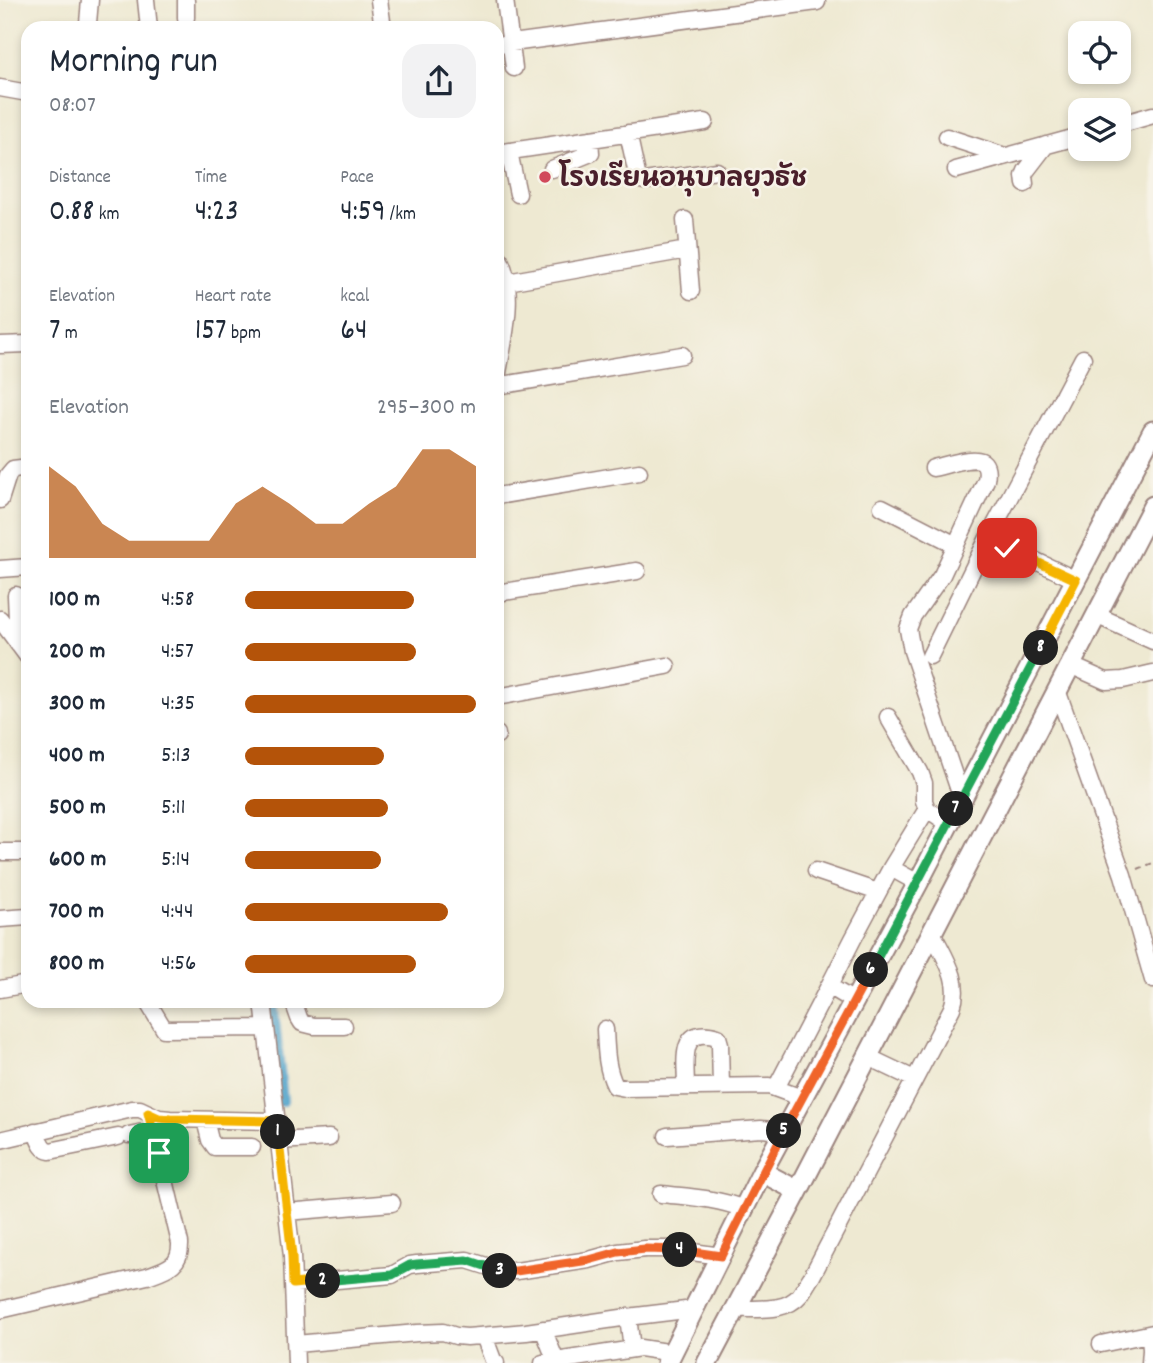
<!DOCTYPE html>
<meta charset="utf-8">
<style>
:root{--surface:#fff;--page:#f2f2f3;--text:#1f2937;--muted:#747a83;--accent:#b45309}
body{margin:0;font-family:Dekko,"Playpen Sans Thai",sans-serif;background:var(--page);color:var(--text);height:100vh;display:flex;flex-direction:column;font-size:26px;white-space:nowrap}
*{box-sizing:border-box;margin:0}
p{font-size:23px;color:var(--muted)}
.icon{flex:none;width:38px;height:38px;fill:none;stroke:currentColor;stroke-width:2;stroke-linecap:round;stroke-linejoin:round}
.map{position:relative;flex:1;overflow:hidden}
.side{position:absolute;left:21px;top:21px;width:483px;height:987px;display:flex;flex-direction:column;background:var(--surface);border-radius:21px;box-shadow:0 4px 10px #0003}
.side>*{flex:none}
.buttons{position:absolute;left:1068px;top:21px;display:grid;gap:14px}
.buttons a{display:grid;place-items:center;width:63px;height:63px;border-radius:14px;background:var(--surface);box-shadow:0 4px 10px #0003;font-size:35px}
.pin{position:absolute;display:grid;place-items:center;width:60px;height:60px;color:#fff;margin:-30px;border-radius:14px;box-shadow:0 4px 10px #0006}
.km{position:absolute;width:35px;height:35px;margin:-18px;border-radius:50%;background:#222;color:#fff;font-size:19px;line-height:35px;text-align:center}
.round{display:grid;place-items:center;flex:none;width:74px;height:74px;border-radius:21px;background:var(--page)}
.summary{display:flex;align-items:center;justify-content:space-between;height:119px;padding:0 28px}
h1{font-size:38px;font-weight:600;line-height:52px}
.metrics{display:grid;grid-template-columns:repeat(3,1fr);gap:10px;height:119px;padding:7px 28px}
.metrics div{display:grid;align-content:center}
.metrics b{font-size:30px;font-weight:600}
.metrics small{font-size:19px;font-weight:400}
.metrics p{font-size:19px}
.chart{height:196px;padding:14px 28px}
.chart p{display:flex;justify-content:space-between}
.chart svg{width:100%;height:126px;margin-top:7px;fill:var(--accent);opacity:.7}
ul{padding:0 28px;list-style:none;font-size:23px}
li{display:grid;grid-template-columns:112px 84px 1fr;align-items:center;height:52px}
li i{height:18px;border-radius:9px;background:var(--accent)}
.map>svg:first-child{display:block}
</style>
<div class="map">
<svg width="1153" height="1363" viewBox="0 0 1153 1363">
<rect width="100%" height="100%" fill="#f7f3e8"/>
<filter id="ink" filterUnits="userSpaceOnUse"><feTurbulence type="fractalNoise" baseFrequency=".0143" numOctaves="2"/><feDisplacementMap in="SourceGraphic" scale="14" xChannelSelector="R" yChannelSelector="G"/><feConvolveMatrix kernelMatrix="1 2 1 2 8 2 1 2 1" color-interpolation-filters="sRGB"/></filter>
<filter id="wash" filterUnits="userSpaceOnUse"><feTurbulence type="fractalNoise" baseFrequency=".00686" numOctaves="4" result="noise"/><feDisplacementMap in="SourceGraphic" scale="28" xChannelSelector="R" yChannelSelector="G"/><feGaussianBlur stdDeviation="1.57" result="paint"/><feColorMatrix in="noise" values="0 0 0 0 0 0 0 0 0 0 0 0 0 0 0 0 0 1.4 0 .05"/><feComposite in="paint" operator="in"/></filter>
<g filter="url(#wash)">
<rect width="100%" height="100%" fill="#eee9d2"/>
<g fill="none" stroke-linecap="round" stroke-linejoin="round">
<!-- canal -->
<path stroke="#4fa3cb" stroke-width="12" d="M272,1001L282,1101"/>
</g>
</g>
<g filter="url(#ink)">
<g fill="none" stroke-linecap="round" stroke-linejoin="round">
<defs>
<path id="minor" d="M146,0L149,28
M186,0V18
M379,0L383,28
M505,0L514,68
M88,23L90,0
M497,45L817,2
M0,88L28,93
M1118,125L1153,115
M628,133L638,179L644,181L717,171
M947,137L1005,156
M509,152L518,194
M497,153L705,122
M552,169L591,153L590,139
M956,170L1080,136
M1025,184L1024,176L1026,171L1046,145
M685,220L691,291
M497,255C518,286 503,343 497,378
M507,282L687,250
M0,345L28,344
M497,386L682,355
M933,468C944,466 977,454 984,463C988,468 987,475 986,480L942,575L913,616L908,629L912,651L962,799
M497,496L639,472
M0,500L8,475L13,469L21,468L28,469
M882,507L956,545
M0,569L28,567
M1076,580L988,538L1083,358
M497,593L637,571
M16,595L18,644
M1096,615L1153,641
M0,619L28,657
M930,656L988,538
M1070,665L1106,681L1123,680L1153,673
M1057,690L1123,875L1153,980
M497,697L667,666
M888,717L920,772L924,783V801L927,809L949,824
M497,734V735
M0,852H28
M891,868L927,809
M816,871L878,892
M0,919L28,917
M0,989L28,984
M147,1001L164,1029L266,1028
M263,1001L292,1256L296,1363
M293,1001L299,1018L302,1023L314,1026H344
M854,1001L829,986L853,939L891,868L918,883
M605,1029C606,1049 606,1068 615,1086L625,1088L769,1086L802,1098
M868,1057L914,1079
M686,1087C686,1061 678,1025 718,1037L720,1044L721,1087
M776,1088L829,986
M205,1120L210,1140L215,1147H252
M35,1131C39,1138 41,1150 50,1151L118,1137
M667,1136L761,1129L784,1131
M0,1140L132,1109H140L159,1118L170,1119L277,1121
M279,1141L329,1138
M661,1194C689,1197 717,1198 744,1209
M287,1212L392,1203
M293,1284L392,1275L410,1265L417,1264L467,1260L499,1270L516,1271L589,1260L618,1252L645,1249H671L721,1256
M736,1309C757,1308 785,1313 800,1295C804,1289 808,1282 812,1276L952,1008C962,980 944,957 932,932
M0,1310L147,1276C166,1269 181,1266 180,1243L153,1130L129,1135
M543,1329L556,1361
M484,1336L493,1360L496,1363
M296,1344L417,1333L443,1332L456,1336L467,1337L526,1332L628,1317
M1101,1344L1153,1333
M632,1349L628,1317L694,1309
M543,1363L640,1348L673,1353
M1150,1363L1151,1350L1150,1334"/>
<path id="major" d="M762,1172L798,1191
M667,1363L762,1172L918,883L1153,431
M707,1363L798,1191L1153,506"/>
</defs>
<!-- minor casing -->
<use href="#minor" stroke="#9c847e" stroke-width="19"/>
<!-- major casing -->
<use href="#major" stroke="#9c847e" stroke-width="23"/>
<!-- path -->
<path stroke="#9c847e" stroke-width="2" stroke-dasharray="5 5" stroke-linecap="butt" d="M1138,869L1153,863"/>
<!-- minor -->
<use href="#minor" stroke="#fff" stroke-width="16"/>
<!-- major -->
<use href="#major" stroke="#fff" stroke-width="19"/>
</g>
</g>
<g fill="none" stroke-linecap="round" stroke-linejoin="round" filter="url(#ink)">
<defs>
<path id="split-1" d="M159,1153L148,1113L159,1118L170,1119L276,1121L278,1132"/>
<path id="split-2" d="M278,1132L292,1256L293,1284L323,1281"/>
<path id="split-3" d="M323,1281L392,1275L410,1265L417,1264L467,1260L500,1271"/>
<path id="split-4" d="M500,1271H516L589,1260L618,1252L645,1249L680,1250"/>
<path id="split-5" d="M680,1250L721,1256L784,1131"/>
<path id="split-6" d="M784,1131L871,970"/>
<path id="split-7" d="M871,970L956,809"/>
<path id="split-8" d="M956,809L1041,648"/>
<path id="split-9" d="M1007,548L1076,580L1041,648"/>
</defs>
<!-- split-1 casing -->
<use href="#split-1" stroke="#fff" stroke-width="14"/>
<!-- split-2 casing -->
<use href="#split-2" stroke="#fff" stroke-width="14"/>
<!-- split-3 casing -->
<use href="#split-3" stroke="#fff" stroke-width="14"/>
<!-- split-4 casing -->
<use href="#split-4" stroke="#fff" stroke-width="14"/>
<!-- split-5 casing -->
<use href="#split-5" stroke="#fff" stroke-width="14"/>
<!-- split-6 casing -->
<use href="#split-6" stroke="#fff" stroke-width="14"/>
<!-- split-7 casing -->
<use href="#split-7" stroke="#fff" stroke-width="14"/>
<!-- split-8 casing -->
<use href="#split-8" stroke="#fff" stroke-width="14"/>
<!-- split-9 casing -->
<use href="#split-9" stroke="#fff" stroke-width="14"/>
<!-- split-1 -->
<use href="#split-1" stroke="#f5b400" stroke-width="9"/>
<!-- split-2 -->
<use href="#split-2" stroke="#f5b400" stroke-width="9"/>
<!-- split-3 -->
<use href="#split-3" stroke="#22a559" stroke-width="9"/>
<!-- split-4 -->
<use href="#split-4" stroke="#f0652b" stroke-width="9"/>
<!-- split-5 -->
<use href="#split-5" stroke="#f0652b" stroke-width="9"/>
<!-- split-6 -->
<use href="#split-6" stroke="#f0652b" stroke-width="9"/>
<!-- split-7 -->
<use href="#split-7" stroke="#22a559" stroke-width="9"/>
<!-- split-8 -->
<use href="#split-8" stroke="#22a559" stroke-width="9"/>
<!-- split-9 -->
<use href="#split-9" stroke="#f5b400" stroke-width="9"/>
</g>
<!-- markers -->
<circle fill="#d1495b" stroke="#f7f3e8" stroke-width="2.5" cx="545" cy="177" r="7"/>
<g text-anchor="middle" stroke-width="5" stroke-linejoin="round" paint-order="stroke">
<!-- poi labels -->
<g font-size="26" font-weight="bold" fill="#4a1f2b" stroke="#f7f3e8" text-anchor="start">
<text x="559" y="186">โรงเรียนอนุบาลยุวธัช</text>
</g>
</g>
</svg>
<div class="buttons">
<a><svg class="icon" aria-label="locate" viewBox="0 0 24 24"><circle cx="12" cy="12" r="6"/><path d="M12 2v4M12 18v4M2 12h4M18 12h4"/></svg></a>
<a><svg class="icon" aria-label="layers" viewBox="0 0 24 24"><path d="M12 4l9 5-9 5-9-5zM3 14l9 5 9-5"/></svg></a>
</div>
<div class="pin" style="left:159px;top:1153px;background:#1e9e55"><svg class="icon" aria-label="arrive" viewBox="0 0 24 24"><path d="M6 21V4h12l-3 4 3 4H6"/></svg></div>
<div class="pin" style="left:1007px;top:548px;background:#d93025"><svg class="icon" aria-label="check" viewBox="0 0 24 24"><path d="M5 12l5 5 9-10"/></svg></div>
<b class="km" style="left:278px;top:1132px">1</b>
<b class="km" style="left:323px;top:1281px">2</b>
<b class="km" style="left:500px;top:1271px">3</b>
<b class="km" style="left:680px;top:1250px">4</b>
<b class="km" style="left:784px;top:1131px">5</b>
<b class="km" style="left:871px;top:970px">6</b>
<b class="km" style="left:956px;top:809px">7</b>
<b class="km" style="left:1041px;top:648px">8</b>
<section class="side">
<div class="summary"><div><h1>Morning run</h1><p>08:07</p></div><a class="round"><svg class="icon" aria-label="share" viewBox="0 0 24 24"><path d="M12 15V3M7 8l5-5 5 5M5 13v7h14v-7"/></svg></a></div>
<div class="metrics">
<div><p>Distance</p><b>0.88<small> km</small></b></div>
<div><p>Time</p><b>4:23</b></div>
<div><p>Pace</p><b>4:59<small> /km</small></b></div>
</div>
<div class="metrics">
<div><p>Elevation</p><b>7<small> m</small></b></div>
<div><p>Heart rate</p><b>157<small> bpm</small></b></div>
<div><p>kcal</p><b>64</b></div>
</div>
<div class="chart"><p><span>Elevation</span>295–300 m</p>
<svg viewBox="0 0 160 44" preserveAspectRatio="none"><path d="M0 44V12L10 19L20 32L30 38L40 38L50 38L60 38L70 25L80 19L90 25L100 32L110 32L120 25L130 19L140 6L150 6L160 12V44z"/></svg>
</div>
<ul>
<li><b>100 m</b>4:58<i style="width:73%"></i></li>
<li><b>200 m</b>4:57<i style="width:74%"></i></li>
<li><b>300 m</b>4:35<i style="width:100%"></i></li>
<li><b>400 m</b>5:13<i style="width:60%"></i></li>
<li><b>500 m</b>5:11<i style="width:62%"></i></li>
<li><b>600 m</b>5:14<i style="width:59%"></i></li>
<li><b>700 m</b>4:44<i style="width:88%"></i></li>
<li><b>800 m</b>4:56<i style="width:74%"></i></li>
</ul>
</section>
</div>
